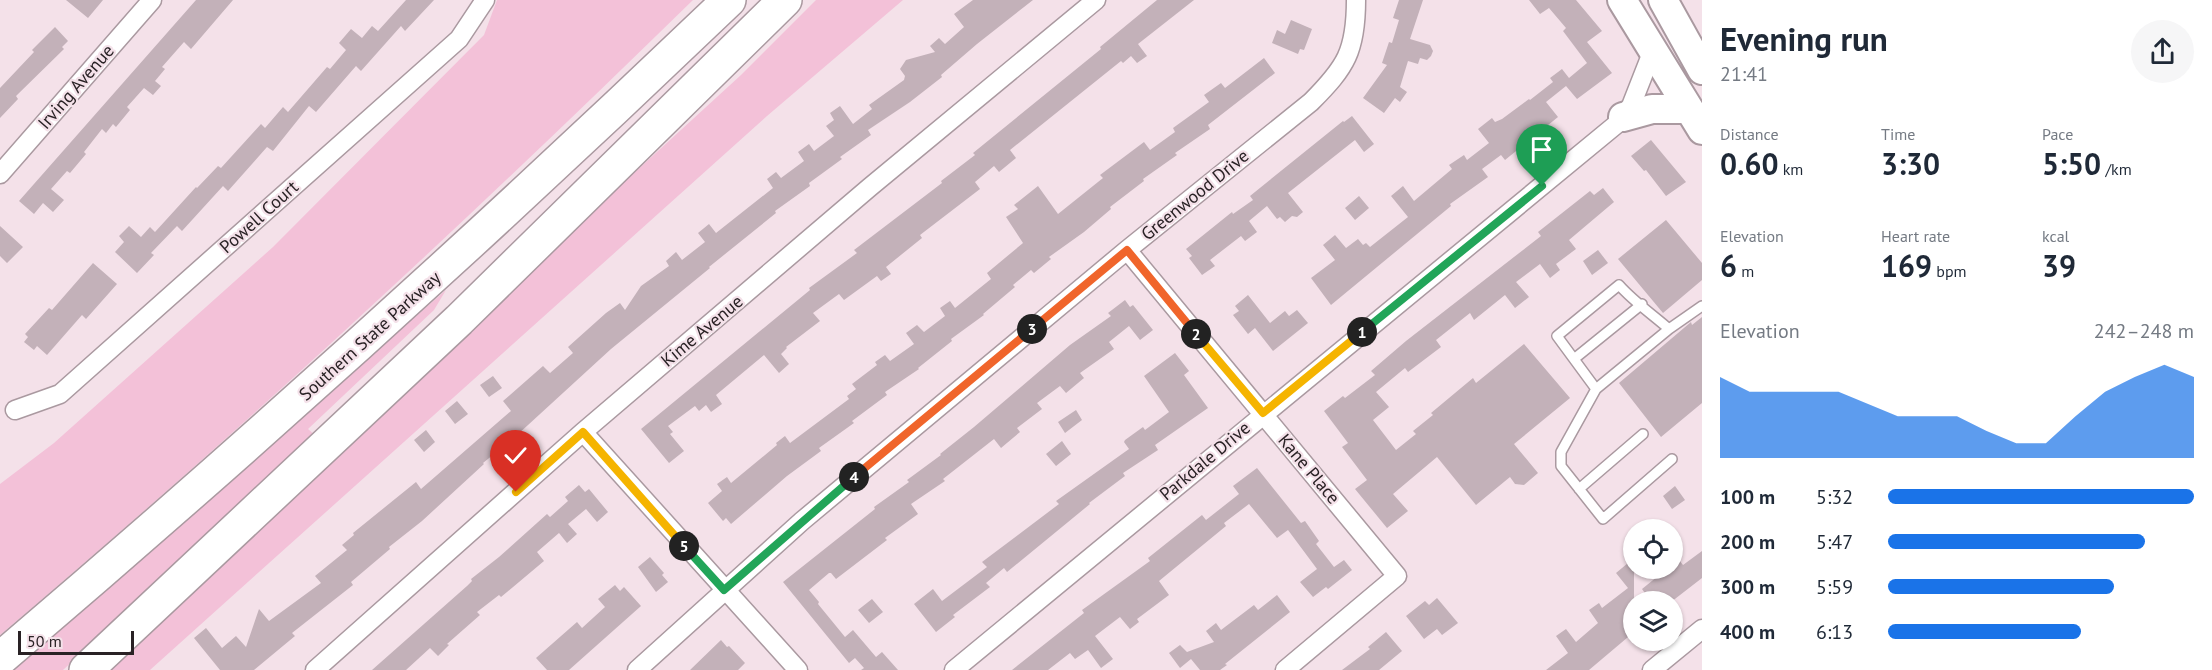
<!DOCTYPE html>
<meta charset="utf-8">
<style>
:root{--surface:#fff;--page:#f6f6f7;--text:#1f2937;--muted:#747a83;--accent:#1a73e8}
body{margin:0;font-family:"PT Sans",sans-serif;background:var(--page);color:var(--text);height:100vh;display:flex;flex-direction:column;font-size:22px;white-space:nowrap}
*{box-sizing:border-box;margin:0}
p{font-size:20px;color:var(--muted)}
.icon{flex:none;width:33px;height:33px;fill:none;stroke:currentColor;stroke-width:2;stroke-linecap:round;stroke-linejoin:round}
.map{position:relative;flex:1;overflow:hidden}
.details{display:flex;flex-direction:column;background:var(--surface);width:510px}
.details>*{flex:none}
.fabs{position:absolute;left:1623px;top:519px;display:grid;gap:12px}
.fabs a{display:grid;place-items:center;width:60px;height:60px;border-radius:50%;background:var(--surface);box-shadow:0 2px 4px #0004;font-size:30px}
.scale{position:absolute;left:18px;bottom:15px;width:116px;box-sizing:border-box;padding-left:6px;border:3px solid #292225;border-top:0;font-size:16px;line-height:21px;white-space:nowrap;color:#292225;-webkit-text-stroke:4px #f4e1e9;paint-order:stroke}
.pin{position:absolute;display:grid;place-items:center;width:51px;height:51px;color:#fff;margin:-62px -26px;border-radius:50% 50% 50% 0;rotate:-45deg;box-shadow:0 0 6px #0007}
.pin .icon{rotate:45deg}
.km{position:absolute;width:30px;height:30px;margin:-15px;border-radius:50%;background:#222;color:#fff;font-size:16px;line-height:30px;text-align:center}
.round{display:grid;place-items:center;flex:none;width:63px;height:63px;border-radius:32px;background:var(--page)}
.headline{display:flex;align-items:center;justify-content:space-between;height:102px;padding:0 18px}
h1{font-size:33px;font-weight:600;line-height:45px}
.stats{display:grid;grid-template-columns:repeat(3,1fr);gap:9px;height:102px;padding:6px 18px}
.stats div{display:grid;align-content:center}
.stats b{font-size:30px;font-weight:600}
.stats small{font-size:16px;font-weight:400}
.stats p{font-size:16px}
.chart{height:168px;padding:12px 18px}
.chart p{display:flex;justify-content:space-between}
.chart svg{width:100%;height:108px;margin-top:6px;fill:var(--accent);opacity:.7}
ul{padding:0 18px;list-style:none;font-size:20px}
li{display:grid;grid-template-columns:96px 72px 1fr;align-items:center;height:45px}
li i{height:15px;border-radius:8px;background:var(--accent)}
main{display:flex;flex:1;min-height:0}
.map>svg:first-child{display:block}
</style>
<main>
<div class="map">
<svg width="1702" height="670" viewBox="0 0 1702 670">
<rect width="100%" height="100%" fill="#f4e1e9"/>
<!-- green -->
<path fill="#f3c1d8" d="M497,0H693C469,219 239,433 0,635V484L54,443L273,247L484,35Z
M816,0H903L767,116L150,670H101L599,205L741,75Z
M446,290L434,310L308,429L316,436L63,670H5Z"/>
<!-- building -->
<path fill="#c3b1b9" d="M66,0H103L88,18Z
M196,0H233L191,49L184,42L162,67L165,69L155,81L161,86L153,95L144,88L127,107L130,110L116,127L113,124L106,133L102,129L84,152L86,154L70,173L67,171L51,189L64,200L53,212L43,203L34,214L19,201Z
M406,0H434L405,31L401,26L361,71L356,66L316,112L309,106L273,151L267,147L228,191L223,186L182,231L177,226L151,253L154,255L137,273L115,252L124,242L119,236L129,226L141,237L150,227L155,232L196,187L197,188L218,166L221,168L261,124L265,128L283,107L288,112L327,67L330,69L346,50L339,43L351,29L362,38L372,26L378,31Z
M973,0H1033L977,44L941,75L942,77L910,102L868,130L871,135L840,157L842,159L809,183L810,186L775,211L776,213L709,267L710,268L611,349L516,436L483,463L484,464L422,521L389,547L390,549L351,582L353,585L292,633L295,636L254,670H220L194,638L206,628L222,648L236,636L246,647L259,609L269,621L321,583L315,576L347,550L342,545L354,535L353,533L416,482L421,489L511,411L503,401L543,366L550,373L573,353L568,347L606,313L620,303L625,310L641,286L669,266L666,261L676,252L682,260L705,242L698,233L709,224L716,233L773,188L767,179L776,172L781,178L804,161L798,152L809,144L814,151L834,136L826,126L834,120L830,113L840,106L853,124L872,109L869,105L904,80L905,76L900,69L906,60L935,52L930,46L939,38L945,44L964,27L954,14Z
M1157,0H1194L1138,44L1147,56L1137,63L1131,56L1123,63L1121,61L1010,150L1016,158L999,172L994,166L975,182L980,189L920,235L922,238L886,267L891,274L881,281L877,276L844,300L839,294L813,313L820,321L786,347L787,348L781,354L789,364L779,373L764,355L716,395L722,404L711,412L706,405L699,411L695,406L668,426L673,432L670,434L684,451L669,463L641,429L810,290L809,288L857,253L854,250L942,183L941,181L975,155L973,153L1101,49L1100,47Z
M1399,0H1423L1410,39L1430,45L1433,51L1431,56L1427,60L1420,58L1418,64L1408,61L1400,87L1407,92L1400,102L1395,98L1384,113L1363,98L1387,65L1382,63L1389,42L1392,43L1399,20L1393,18Z
M1529,0H1576L1602,31L1587,42L1612,73L1577,99L1566,86L1546,102L1558,117L1505,160L1501,155L1482,169L1488,177L1450,204L1451,206L1331,305L1311,278L1335,260L1323,245L1335,235L1346,248L1358,239L1363,245L1366,243L1370,247L1408,217L1391,196L1403,186L1414,201L1452,169L1449,165L1464,155L1467,160L1489,143L1478,129L1492,118L1495,122L1502,119L1529,99L1530,100L1553,82L1550,78L1562,69L1569,78L1587,63L1563,31L1566,28L1549,8L1540,14Z
M1291,20L1312,29L1304,50L1300,49L1298,54L1272,43L1277,30L1285,34Z
M55,27L68,41L62,47L64,49L16,96L18,99L0,118V88L34,52L32,50Z
M1264,58L1275,73L1208,125L1210,129L1175,153L1177,155L1143,179L1144,181L1110,207L1111,209L1084,232L1049,257L1051,259L1034,273L1031,270L1013,285L1015,287L983,314L984,315L951,339L952,341L918,368L919,369L885,392L887,395L852,421L854,423L819,448L821,451L787,476L731,524L726,518L723,521L708,503L722,491L717,484L727,477L731,483L777,445L776,443L785,436L790,443L849,399L847,396L856,389L852,384L877,365L875,362L885,355L890,361L914,344L906,333L917,325L924,332L945,316L940,308L950,301L955,308L991,279L987,273L1023,243L1006,217L1018,209L1014,205L1038,186L1058,214L1103,178L1100,175L1144,142L1150,150L1175,132L1173,128L1209,102L1204,95L1221,83L1225,88Z
M1352,116L1374,144L1364,152L1355,140L1288,193L1303,212L1297,217L1292,216L1285,222L1280,217L1277,219L1267,206L1249,221L1257,232L1245,241L1241,236L1210,260L1215,266L1202,275L1189,258L1192,256L1186,249L1232,212L1233,214L1253,200L1250,196L1343,121L1344,122Z
M1651,140L1686,182L1666,196L1646,170L1644,171L1631,156Z
M1603,188L1614,202L1569,240L1576,249L1556,264L1560,270L1550,278L1540,264L1516,282L1529,297L1515,308L1505,295L1474,320L1470,313L1436,340L1441,347L1408,372L1405,368L1376,392L1389,407L1373,420L1396,450L1416,434L1413,431L1433,415L1431,413L1473,378L1476,383L1524,344L1570,398L1514,444L1538,473L1524,485L1515,484L1510,477L1476,505L1437,457L1393,494L1408,511L1387,528L1355,489L1367,480L1342,447L1348,443L1324,411L1343,396L1345,398L1375,375L1371,371L1406,341L1541,236L1538,232L1590,191L1594,195Z
M1359,196L1369,208L1355,220L1345,208Z
M1666,220L1702,263V280L1663,313L1618,259Z
M0,226L23,247L7,263L0,256Z
M1598,250L1608,263L1592,275L1583,261Z
M93,263L117,284L86,319L82,315L47,355L37,346L34,350L24,342L28,337L25,334L49,308L52,310Z
M1248,295L1270,323L1285,311L1289,316L1297,310L1308,323L1273,351L1255,328L1248,334L1233,315L1239,311L1235,306Z
M1125,300L1130,307L1133,305L1153,330L1140,340L1129,326L1109,342L1114,349L1080,373L1084,378L1066,393L1060,386L1037,403L1042,409L1017,428L1020,432L1001,448L994,439L943,479L945,481L911,504L918,514L885,538L887,540L836,579L831,573H829L809,590L819,602L818,604L845,637L853,630L876,657L882,652L898,670H861L864,668L855,658L849,663L783,582L875,509L874,507L909,482L907,480L941,455L940,454L974,427L1070,345L1111,316L1108,313Z
M1702,317V403L1661,437L1619,383L1691,322L1692,325Z
M1175,353L1189,371L1184,375L1208,408L1155,445L1158,450L1123,473L1125,476L1089,503L1090,504L1007,572L1004,568L986,583L990,587L953,615L955,617L936,632L914,604L933,589L942,601L987,567L982,562L1059,504L1056,501L1129,449L1124,442L1125,440L1143,427L1145,430L1169,412L1144,376Z
M493,376L502,388L489,397L480,385Z
M457,401L468,414L455,424L445,411Z
M1076,410L1082,420L1065,433L1058,422Z
M426,430L435,442L424,452L414,440Z
M1062,441L1071,454L1056,466L1046,454Z
M1257,468L1301,523L1305,521L1319,541L1316,544L1334,567L1344,560L1352,570L1328,589L1326,587L1313,597L1300,582L1317,569L1288,530L1277,538L1249,504L1224,523L1226,526L1159,581L1169,595L1137,619L1139,622L1130,629L1120,617L1095,636L1113,659L1101,668L1088,650L1075,659L1070,653L1048,670H1012L1084,613L1082,610L1150,561L1148,558L1202,515L1206,520L1239,494L1233,486Z
M579,485L585,492L589,489L608,512L597,522L586,509L568,524L577,534L567,543L559,533L537,552L544,561L501,597L499,595L477,612L480,615L447,644L449,645L438,656L430,648L406,670H372L467,586L472,581L471,579L499,557L547,514L550,517L568,501L565,497Z
M1675,486L1685,500L1672,509L1663,496Z
M1702,551V578L1671,602H1651L1642,589L1668,568H1672V565L1679,560L1683,565Z
M650,557L664,573L662,575L668,582L656,592L638,567Z
M1628,563L1634,570V632L1589,670H1546L1568,653L1556,636L1566,629L1576,642L1598,623L1589,610L1599,603L1602,608L1628,588L1616,573Z
M615,585L620,591L624,587L641,606L569,670H547L536,658L577,622L582,628L605,607L598,599Z
M1277,595L1290,612L1225,664L1227,665L1220,670H1200L1191,659L1180,668L1169,653L1180,645L1187,652L1214,642L1206,631L1216,623L1221,630L1254,605L1258,610Z
M1437,598L1458,623L1442,635L1437,629L1424,639L1406,616L1425,601L1429,605Z
M872,599L883,612L869,623L858,610Z
M1386,632L1402,651L1379,670H1342L1370,649L1368,647Z
M721,640L727,647L729,646L745,663L738,670H690Z"/>
<g fill="none" stroke-linecap="round" stroke-linejoin="round">
<defs>
<path id="service" d="M1574,359L1642,304
M1596,389L1557,336L1619,285C1634,302 1652,314 1669,329
M1672,459L1603,519L1561,466V452L1596,389L1669,329L1702,306
M1579,489L1643,434"/>
<path id="minor" d="M0,174L152,0
M1127,250L1397,576L1285,670
M15,410L60,394L459,39L485,0
M583,432L798,670
M315,670L583,432L870,187L1096,0
M637,670L802,521L1127,250L1311,102C1346,67 1356,51 1356,0
M954,670L1618,123L1631,106L1653,50
M1652,670L1702,629"/>
<path id="primary" d="M1622,0L1702,130
M1663,0L1702,70
M1623,117L1652,109H1689"/>
<path id="motorway" d="M0,659C250,446 492,227 729,0
M86,670L459,320L785,0"/>
</defs>
<!-- service casing -->
<use href="#service" stroke="#aa99a0" stroke-width="12"/>
<!-- minor casing -->
<use href="#minor" stroke="#aa99a0" stroke-width="21"/>
<!-- primary casing -->
<use href="#primary" stroke="#aa99a0" stroke-width="32"/>
<!-- motorway casing -->
<use href="#motorway" stroke="#aa99a0" stroke-width="36"/>
<!-- service -->
<use href="#service" stroke="#fff" stroke-width="9"/>
<!-- minor -->
<use href="#minor" stroke="#fff" stroke-width="18"/>
<!-- primary -->
<use href="#primary" stroke="#fff" stroke-width="28"/>
<!-- motorway -->
<use href="#motorway" stroke="#fff" stroke-width="33"/>
</g>
<g fill="none" stroke-linecap="round" stroke-linejoin="round">
<defs>
<path id="split-1" d="M1362,332L1542,186"/>
<path id="split-2" d="M1196,334L1263,413L1362,332"/>
<path id="split-3" d="M1032,329L1127,250L1196,334"/>
<path id="split-4" d="M854,477L1032,329"/>
<path id="split-5" d="M684,546L724,590L854,477"/>
<path id="split-6" d="M516,492L583,432L684,546"/>
</defs>
<!-- split-1 casing -->
<use href="#split-1" stroke="#fff" stroke-width="12"/>
<!-- split-2 casing -->
<use href="#split-2" stroke="#fff" stroke-width="12"/>
<!-- split-3 casing -->
<use href="#split-3" stroke="#fff" stroke-width="12"/>
<!-- split-4 casing -->
<use href="#split-4" stroke="#fff" stroke-width="12"/>
<!-- split-5 casing -->
<use href="#split-5" stroke="#fff" stroke-width="12"/>
<!-- split-6 casing -->
<use href="#split-6" stroke="#fff" stroke-width="12"/>
<!-- split-1 -->
<use href="#split-1" stroke="#22a559" stroke-width="8"/>
<!-- split-2 -->
<use href="#split-2" stroke="#f5b400" stroke-width="8"/>
<!-- split-3 -->
<use href="#split-3" stroke="#f0652b" stroke-width="8"/>
<!-- split-4 -->
<use href="#split-4" stroke="#f0652b" stroke-width="8"/>
<!-- split-5 -->
<use href="#split-5" stroke="#22a559" stroke-width="8"/>
<!-- split-6 -->
<use href="#split-6" stroke="#f5b400" stroke-width="8"/>
</g>
<g text-anchor="middle" stroke-width="4.5" stroke-linejoin="round" paint-order="stroke">
<!-- street labels -->
<g font-size="18" fill="#292225" stroke="#f4e1e9">
<text transform="translate(76 87) rotate(-49)" y="6">Irving Avenue</text>
<text transform="translate(1195 195) rotate(-39)" y="6">Greenwood Drive</text>
<text transform="translate(259 217) rotate(-42)" y="6">Powell Court</text>
<text transform="translate(702 331) rotate(-40)" y="6">Kime Avenue</text>
<text transform="translate(370 336) rotate(-42)" y="6">Southern State Parkway</text>
<text transform="translate(1205 461) rotate(-40)" y="6">Parkdale Drive</text>
<text transform="translate(1309 469) rotate(50)" y="6">Kane Place</text>
</g>
</g>
</svg>
<div class="fabs">
<a><svg class="icon" aria-label="locate" viewBox="0 0 24 24"><circle cx="12" cy="12" r="6"/><path d="M12 2v4M12 18v4M2 12h4M18 12h4"/></svg></a>
<a><svg class="icon" aria-label="layers" viewBox="0 0 24 24"><path d="M12 4l9 5-9 5-9-5zM3 14l9 5 9-5"/></svg></a>
</div>
<div class="scale">50 m</div>
<div class="pin" style="left:1542px;top:186px;background:#1e9e55"><svg class="icon" aria-label="arrive" viewBox="0 0 24 24"><path d="M6 21V4h12l-3 4 3 4H6"/></svg></div>
<div class="pin" style="left:516px;top:492px;background:#d93025"><svg class="icon" aria-label="check" viewBox="0 0 24 24"><path d="M5 12l5 5 9-10"/></svg></div>
<b class="km" style="left:1362px;top:332px">1</b>
<b class="km" style="left:1196px;top:334px">2</b>
<b class="km" style="left:1032px;top:329px">3</b>
<b class="km" style="left:854px;top:477px">4</b>
<b class="km" style="left:684px;top:546px">5</b>
</div>
<section class="details">
<div class="headline"><div><h1>Evening run</h1><p>21:41</p></div><a class="round"><svg class="icon" aria-label="share" viewBox="0 0 24 24"><path d="M12 15V3M7 8l5-5 5 5M5 13v7h14v-7"/></svg></a></div>
<div class="stats">
<div><p>Distance</p><b>0.60<small> km</small></b></div>
<div><p>Time</p><b>3:30</b></div>
<div><p>Pace</p><b>5:50<small> /km</small></b></div>
</div>
<div class="stats">
<div><p>Elevation</p><b>6<small> m</small></b></div>
<div><p>Heart rate</p><b>169<small> bpm</small></b></div>
<div><p>kcal</p><b>39</b></div>
</div>
<div class="chart"><p><span>Elevation</span>242–248 m</p>
<svg viewBox="0 0 160 44" preserveAspectRatio="none"><path d="M0 44V11L10 17L20 17L30 17L40 17L50 22L60 27L70 27L80 27L90 33L100 38L110 38L120 27L130 17L140 11L150 6L160 11V44z"/></svg>
</div>
<ul>
<li><b>100 m</b>5:32<i style="width:100%"></i></li>
<li><b>200 m</b>5:47<i style="width:84%"></i></li>
<li><b>300 m</b>5:59<i style="width:74%"></i></li>
<li><b>400 m</b>6:13<i style="width:63%"></i></li>
</ul>
</section>
</main>
